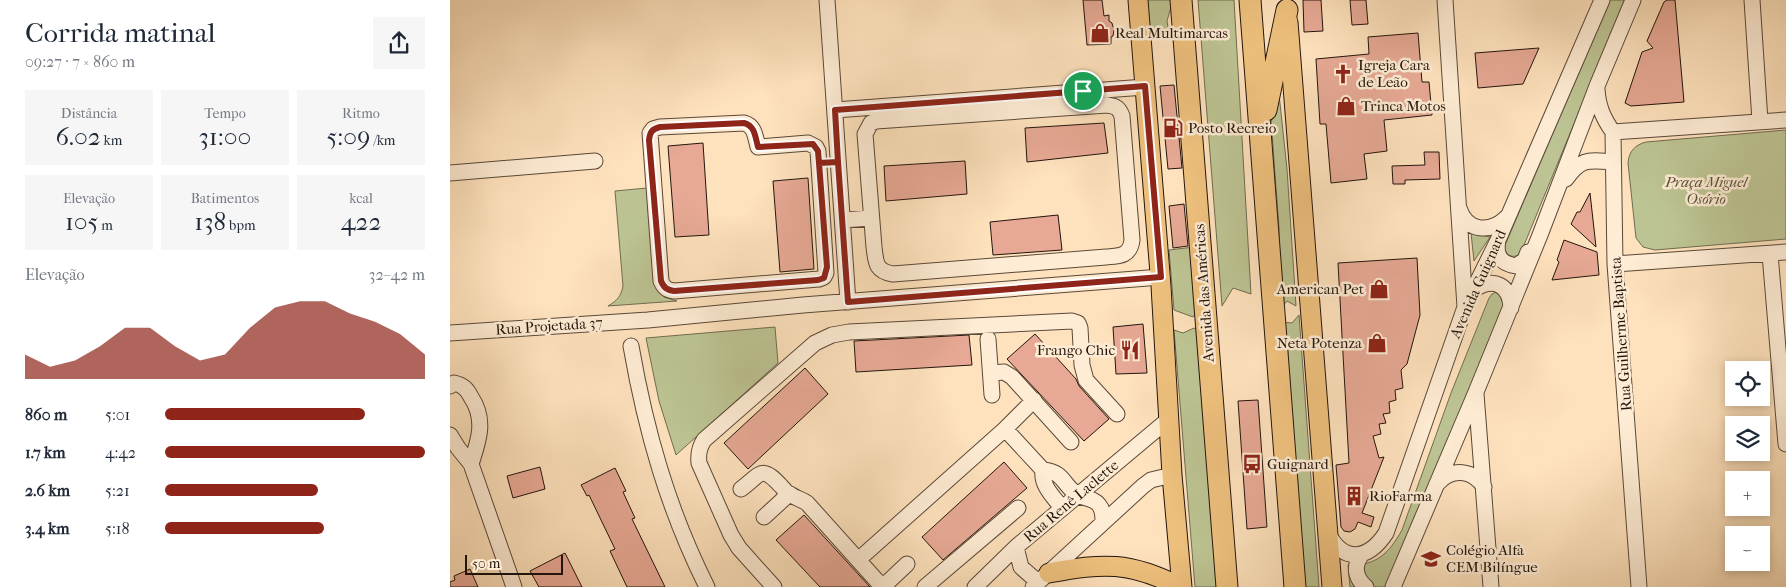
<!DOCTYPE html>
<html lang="pt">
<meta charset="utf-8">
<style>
:root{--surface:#fff;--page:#f6f6f7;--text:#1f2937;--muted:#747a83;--accent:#8f2418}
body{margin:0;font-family:"IM FELL French Canon",serif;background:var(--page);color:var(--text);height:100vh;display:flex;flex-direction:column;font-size:19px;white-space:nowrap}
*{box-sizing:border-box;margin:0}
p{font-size:16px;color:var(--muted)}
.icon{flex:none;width:28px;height:28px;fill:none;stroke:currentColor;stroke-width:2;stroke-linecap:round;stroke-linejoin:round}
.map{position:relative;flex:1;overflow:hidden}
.panel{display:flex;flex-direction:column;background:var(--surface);width:450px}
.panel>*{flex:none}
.buttons{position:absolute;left:1275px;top:361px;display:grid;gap:10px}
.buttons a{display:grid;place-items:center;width:45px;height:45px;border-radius:0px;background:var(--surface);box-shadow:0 2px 8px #0003;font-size:25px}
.scale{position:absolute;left:15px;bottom:12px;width:98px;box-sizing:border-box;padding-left:5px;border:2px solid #23150c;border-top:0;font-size:14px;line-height:18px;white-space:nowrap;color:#23150c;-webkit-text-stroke:4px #feecd4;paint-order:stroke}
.pin{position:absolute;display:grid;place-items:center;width:42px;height:42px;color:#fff;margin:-21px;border:2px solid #fff;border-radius:50%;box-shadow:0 1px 5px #0007}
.round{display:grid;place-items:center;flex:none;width:52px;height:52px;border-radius:0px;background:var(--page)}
.overview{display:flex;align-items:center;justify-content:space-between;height:85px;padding:0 25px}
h1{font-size:28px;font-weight:600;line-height:38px}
.stats{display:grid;grid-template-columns:repeat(3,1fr);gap:8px;height:85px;padding:5px 25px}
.stats div{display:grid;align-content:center;border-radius:0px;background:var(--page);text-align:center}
.stats b{font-size:25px;font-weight:600}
.stats small{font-size:14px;font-weight:400}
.stats p{font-size:14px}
.chart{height:140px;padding:10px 25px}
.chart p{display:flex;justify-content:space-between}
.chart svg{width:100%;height:90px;margin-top:5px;fill:var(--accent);opacity:.7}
ul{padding:0 25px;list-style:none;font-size:16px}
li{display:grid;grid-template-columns:80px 60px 1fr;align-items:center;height:38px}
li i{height:12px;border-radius:6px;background:var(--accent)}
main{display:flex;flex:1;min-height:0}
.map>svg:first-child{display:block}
</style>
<main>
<section class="panel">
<div class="overview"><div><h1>Corrida matinal</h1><p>09:27 · 7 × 860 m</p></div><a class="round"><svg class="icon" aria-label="share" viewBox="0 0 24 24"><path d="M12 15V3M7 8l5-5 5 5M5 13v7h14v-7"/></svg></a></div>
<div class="stats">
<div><p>Distância</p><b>6.02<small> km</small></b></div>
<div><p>Tempo</p><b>31:00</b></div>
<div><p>Ritmo</p><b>5:09<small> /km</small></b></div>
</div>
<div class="stats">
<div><p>Elevação</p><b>105<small> m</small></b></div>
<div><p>Batimentos</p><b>138<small> bpm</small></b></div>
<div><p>kcal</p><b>422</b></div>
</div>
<div class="chart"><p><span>Elevação</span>32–42 m</p>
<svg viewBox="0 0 160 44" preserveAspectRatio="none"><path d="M0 44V32L10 38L20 35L30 28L40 19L50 19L60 28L70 35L80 32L90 19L100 9L110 6L120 6L130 12L140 16L150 22L160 32V44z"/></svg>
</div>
<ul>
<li><b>860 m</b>5:01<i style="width:77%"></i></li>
<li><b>1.7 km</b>4:42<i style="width:100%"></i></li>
<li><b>2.6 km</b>5:21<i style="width:59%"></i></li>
<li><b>3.4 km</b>5:18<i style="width:61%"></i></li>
</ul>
</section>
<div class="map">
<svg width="1336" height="587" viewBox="0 0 1336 587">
<rect width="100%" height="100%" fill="#fee2bd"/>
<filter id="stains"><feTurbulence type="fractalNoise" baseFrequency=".004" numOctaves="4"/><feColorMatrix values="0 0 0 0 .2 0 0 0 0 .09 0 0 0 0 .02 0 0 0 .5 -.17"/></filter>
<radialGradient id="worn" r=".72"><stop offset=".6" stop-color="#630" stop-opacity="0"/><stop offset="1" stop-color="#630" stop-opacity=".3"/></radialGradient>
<!-- green -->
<path fill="#bdc493" stroke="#706c50" d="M697,0H723L717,21L719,33L699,35Z
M748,0H784L801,294L783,288L772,306Z
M1159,0H1175L1072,250C1068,256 1065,258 1058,255L1054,248L1056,243Z
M829,94L837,169L846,306L837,301L829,310V228L821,120Z
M1336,130V239L1205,250L1193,247L1186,238L1178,163C1179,151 1185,145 1196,142Z
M197,188L209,292L214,297L227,301L158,306C168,300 171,296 173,286L165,191Z
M1021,233L1040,237L1024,261Z
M744,247L748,311L743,317L724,310L719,250Z
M1048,291L1056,305L935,587H900L898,565C927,566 939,553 952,530L1001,393L1039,298L1042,294Z
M849,315L869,587H850L831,322L842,323Z
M325,327L328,363L226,455L209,401L196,338Z
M744,328L750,332L768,587H745L724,330L733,333Z"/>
<!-- building -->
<path fill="#e7a995" stroke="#23150c" d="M633,0H652L654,16L659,15V21L662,23L664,30L663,36L661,37V44L637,45Z
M853,0H871L873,31L854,32Z
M900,0H916L918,24L902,25Z
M1217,0H1225L1234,102L1181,106L1175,103L1192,52L1203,48L1197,41L1214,2Z
M968,33L972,82H979L982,115L934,120L937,151L914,154L917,179L881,183L876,124H870L866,59L919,54L918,37Z
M1089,48L1073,84L1028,88L1025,53Z
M724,85L732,168L718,169L710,86Z
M654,123L658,153L577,162L575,128Z
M253,143L259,235L225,237L218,146Z
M974,152H989L990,179L955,180V184H943L942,166L975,165Z
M515,161L517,194L436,201L434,166Z
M358,178L364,269L330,272L323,181Z
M1140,193L1146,247L1121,224L1127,212H1130Z
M734,204L738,246L723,248L719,206Z
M608,215L612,250L543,255L540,222Z
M1114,240L1147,252L1149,275L1102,280L1109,262L1107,260Z
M967,258L970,315L957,364L951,370L953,388L945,390L946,400L939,402L940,413L933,414L936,423L929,424L931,434L923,436L929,458L934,457L912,513L924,517L921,527L908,522L905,529L900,532L894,531L891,527L886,465L899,463L888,263Z
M693,324L697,373L666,374L663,327Z
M585,334L626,379L629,386L659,419L634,441L557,359Z
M519,335L522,365L406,372L404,341Z
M355,368L378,394L298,469L274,443Z
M808,400L817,527L797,529L788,401Z
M554,462L577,488L493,560L472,537Z
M90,467L95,489L63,498L57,476Z
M165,468L176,491L173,492L185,518L182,519L215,587H177L160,551L165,549L139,495L137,496L131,485Z
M354,515L420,587H370L326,540Z
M115,553L132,587H89L80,571Z
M20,569L28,587H0V582L5,580L4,576Z"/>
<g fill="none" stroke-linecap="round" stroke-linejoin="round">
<defs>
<path id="minor" d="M377,0L398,302
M995,0L1015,307
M1302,0L1310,121
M1147,89C1148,106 1153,118 1163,132L1165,264L1189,587
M657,105C666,106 669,108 672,116L682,240C680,256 670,256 656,257L443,274C425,271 426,262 424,247L415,134L421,123L426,121Z
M385,110L695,87
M294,123C305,126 305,136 308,147L358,143L366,147L368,151L376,273L374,277L369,279L224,291C217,290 214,288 211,281L200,133L203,129L210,127Z
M1163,132L1336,120
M0,173L145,161
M1116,179C1131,158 1138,160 1163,162
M1009,208C1017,233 1041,233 1057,217
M393,220L421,218
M1048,240C1045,256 1050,263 1066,266L1075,260L1078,252
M1320,254L1336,444
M1165,264L1336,252
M1025,289C1044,277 1060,285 1061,308
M0,333L198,320L353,305L711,277
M538,339L542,395
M181,346C196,432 218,509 257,587
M541,373L554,372L562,377L621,442
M0,386L4,383C13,385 17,389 21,397C36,419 29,440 21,464
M1026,394L1041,587
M555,429L593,470
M0,435L8,448L21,464L64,587
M988,483C1002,467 1023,470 1034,487
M291,489C312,473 311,465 331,486C334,489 336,493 340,494C345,498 351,499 357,503L427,581L432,584L438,582L457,564
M612,508C603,496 591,486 593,470C615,472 612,485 628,495C635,499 644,498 649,505C653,510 653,515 653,521
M314,517L339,494
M879,535C895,564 919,559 936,533L1015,307L1048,240L1152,0
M566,547L571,567L588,582
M912,554C903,566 905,578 916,587
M408,560L555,429L584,400
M324,587L289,548L281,535L249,463C248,454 249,448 254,440L365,343L382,335L399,332L622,321L628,323L630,328L632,365L636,380L667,414
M475,587L568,508
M525,587L566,547L719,419
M583,587L693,486L701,480L722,475
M943,587L1026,392L1090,235L1147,86L1183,0"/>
<path id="major" d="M688,0L711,286L722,475L732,587
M838,22L882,587
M599,573C654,563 679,561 730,587"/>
<path id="highway" d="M731,0L777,587
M800,0L845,587
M816,110L837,10"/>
</defs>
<!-- minor casing -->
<use href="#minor" stroke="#5a4838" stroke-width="17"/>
<!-- major casing -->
<use href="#major" stroke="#23150c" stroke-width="21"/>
<!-- highway casing -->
<use href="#highway" stroke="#23150c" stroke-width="23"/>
<!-- minor -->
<use href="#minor" stroke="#feecd4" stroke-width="15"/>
<!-- major -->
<use href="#major" stroke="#efc17e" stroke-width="19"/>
<!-- highway -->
<use href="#highway" stroke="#efc17e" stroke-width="21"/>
</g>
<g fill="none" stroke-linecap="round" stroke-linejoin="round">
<defs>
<path id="route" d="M633,91L385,110L388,162L369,163L368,151L363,144L308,147C305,136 305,126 294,123L210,127C202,129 200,132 199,140L211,281C214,288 217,290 224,291L368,280L374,278L377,267L369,163L388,162L398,302L711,277L695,86L633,91"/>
</defs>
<!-- route casing -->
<use href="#route" stroke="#fff" stroke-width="10"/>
<!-- route -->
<use href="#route" stroke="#8f2418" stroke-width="6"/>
</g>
<!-- icons -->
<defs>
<symbol id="shop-bare" viewBox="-9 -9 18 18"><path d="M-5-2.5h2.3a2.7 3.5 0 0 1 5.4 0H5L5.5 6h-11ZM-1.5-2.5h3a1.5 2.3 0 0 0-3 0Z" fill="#8f2418" stroke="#feecd4" stroke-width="2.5" paint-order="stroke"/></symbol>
<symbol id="church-bare" viewBox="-9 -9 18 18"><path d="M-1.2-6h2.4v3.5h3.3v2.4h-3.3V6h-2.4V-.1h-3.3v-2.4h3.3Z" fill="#8f2418" stroke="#feecd4" stroke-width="2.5" paint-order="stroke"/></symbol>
<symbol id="fuel-bare" viewBox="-9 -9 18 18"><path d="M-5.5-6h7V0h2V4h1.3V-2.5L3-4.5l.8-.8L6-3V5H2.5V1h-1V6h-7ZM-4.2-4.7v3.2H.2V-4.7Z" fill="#8f2418" stroke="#feecd4" stroke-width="2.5" paint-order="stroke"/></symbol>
<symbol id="restaurant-bare" viewBox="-9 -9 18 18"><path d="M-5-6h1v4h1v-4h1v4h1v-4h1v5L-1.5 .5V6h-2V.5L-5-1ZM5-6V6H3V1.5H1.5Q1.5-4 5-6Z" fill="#8f2418" stroke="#feecd4" stroke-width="2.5" paint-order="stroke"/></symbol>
<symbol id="bus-bare" viewBox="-9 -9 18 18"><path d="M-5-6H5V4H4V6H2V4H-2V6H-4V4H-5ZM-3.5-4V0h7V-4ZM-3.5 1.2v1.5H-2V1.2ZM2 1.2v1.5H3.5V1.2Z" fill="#8f2418" stroke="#feecd4" stroke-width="2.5" paint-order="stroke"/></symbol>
<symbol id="building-bare" viewBox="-9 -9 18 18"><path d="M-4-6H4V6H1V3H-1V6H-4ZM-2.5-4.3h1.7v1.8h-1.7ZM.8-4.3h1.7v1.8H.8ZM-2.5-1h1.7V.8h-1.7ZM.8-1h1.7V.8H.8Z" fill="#8f2418" stroke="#feecd4" stroke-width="2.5" paint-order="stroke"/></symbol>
<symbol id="school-bare" viewBox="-9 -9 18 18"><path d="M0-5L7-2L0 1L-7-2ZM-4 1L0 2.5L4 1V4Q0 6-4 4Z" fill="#8f2418" stroke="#feecd4" stroke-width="2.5" paint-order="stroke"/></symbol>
</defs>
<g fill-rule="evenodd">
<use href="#shop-bare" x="636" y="19" width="28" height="28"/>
<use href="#church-bare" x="879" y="60" width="28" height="28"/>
<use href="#shop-bare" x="882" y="92" width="28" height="28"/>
<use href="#fuel-bare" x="709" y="114" width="28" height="28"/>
<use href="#shop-bare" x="915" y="275" width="28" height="28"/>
<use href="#shop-bare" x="913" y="329" width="28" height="28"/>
<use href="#restaurant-bare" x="666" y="336" width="28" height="28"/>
<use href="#bus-bare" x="788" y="450" width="28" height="28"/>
<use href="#building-bare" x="890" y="482" width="28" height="28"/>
<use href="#school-bare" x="967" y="545" width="28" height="28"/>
</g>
<g text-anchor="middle" stroke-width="5" stroke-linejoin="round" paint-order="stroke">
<!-- poi labels -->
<g font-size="15" fill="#23150c" stroke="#feecd4" text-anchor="start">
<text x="665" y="38">Real Multimarcas</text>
<text x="908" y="70">Igreja Cara<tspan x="908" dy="17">de Leão</tspan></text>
<text x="911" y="111">Trinca Motos</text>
<text x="738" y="133">Posto Recreio</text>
<text x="914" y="294" text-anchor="end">American Pet</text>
<text x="912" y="348" text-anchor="end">Neta Potenza</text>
<text x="665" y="355" text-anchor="end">Frango Chic</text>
<text x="817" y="469">Guignard</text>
<text x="919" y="501">RioFarma</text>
<text x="996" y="555">Colégio Alfa<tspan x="996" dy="17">CEM Bilíngue</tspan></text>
</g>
<!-- park labels -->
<g font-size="15" font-style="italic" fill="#59523b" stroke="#feecd4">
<text x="1256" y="187">Praça Miguel<tspan x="1256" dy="17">Osório</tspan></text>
</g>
<!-- street labels -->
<g font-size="15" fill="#23150c" stroke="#feecd4">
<text transform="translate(1028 284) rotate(-66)" y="5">Avenida Guignard</text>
<text transform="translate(754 293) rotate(-94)" y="5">Avenida das Américas</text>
<text transform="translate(99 326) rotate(-4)" y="5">Rua Projetada 37</text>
<text transform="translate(1171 334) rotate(-94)" y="5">Rua Guilherme Baptista</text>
<text transform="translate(621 501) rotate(-40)" y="5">Rua Renê Laclette</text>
</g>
</g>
<rect width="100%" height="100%" filter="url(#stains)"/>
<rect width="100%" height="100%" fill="url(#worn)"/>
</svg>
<div class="buttons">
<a><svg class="icon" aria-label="locate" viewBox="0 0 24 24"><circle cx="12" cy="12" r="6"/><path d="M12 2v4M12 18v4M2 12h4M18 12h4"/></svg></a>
<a><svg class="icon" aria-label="layers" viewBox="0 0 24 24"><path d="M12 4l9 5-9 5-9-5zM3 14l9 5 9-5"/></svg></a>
<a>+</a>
<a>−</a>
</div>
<div class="scale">50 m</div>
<div class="pin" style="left:633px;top:91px;background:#1e9e55"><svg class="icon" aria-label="arrive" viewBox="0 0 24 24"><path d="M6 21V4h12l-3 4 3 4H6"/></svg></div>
</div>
</main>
